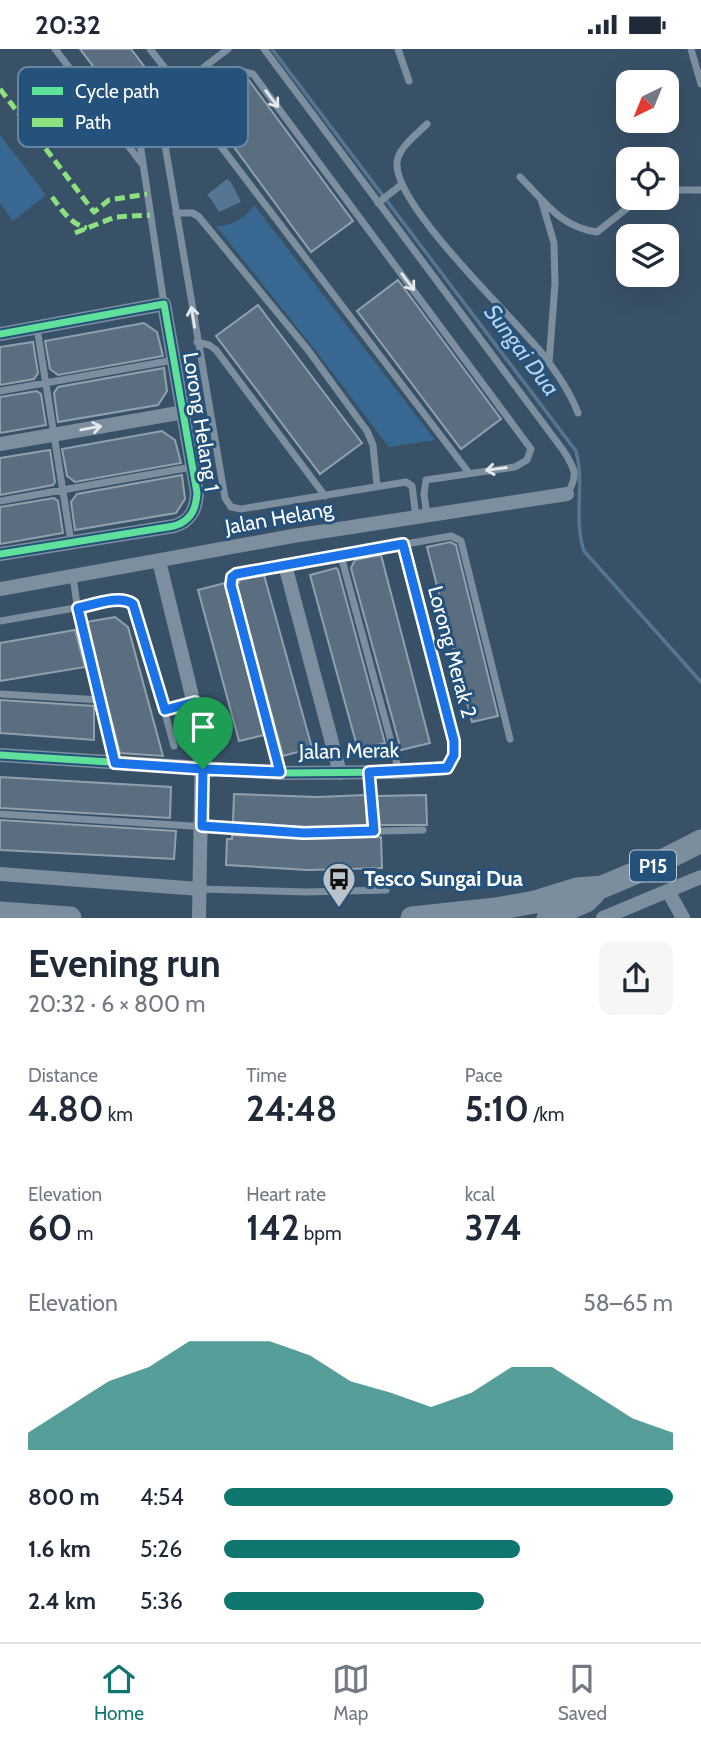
<!DOCTYPE html>
<meta charset="utf-8">
<style>
:root{--surface:#fff;--page:#f6f6f7;--text:#1f2937;--muted:#747a83;--line:#e0e1e3;--accent:#0f766e}
body{margin:0;font-family:Cabin,sans-serif;background:var(--page);color:var(--text);height:100vh;display:flex;flex-direction:column;font-size:26px;white-space:nowrap}
*{box-sizing:border-box;margin:0}
p{font-size:23px;color:var(--muted)}
.icon{flex:none;width:38px;height:38px;fill:none;stroke:currentColor;stroke-width:2;stroke-linecap:round;stroke-linejoin:round}
.map{position:relative;height:869px;overflow:hidden}
.drawer{display:flex;flex-direction:column;background:var(--surface);flex:1}
.drawer>*{flex:none}
.needle{width:46px;rotate:223deg}
.buttons{position:absolute;left:616px;top:21px;display:grid;gap:14px}
.buttons a{display:grid;place-items:center;width:63px;height:63px;border-radius:14px;background:var(--surface);box-shadow:0 7px 28px #0002;font-size:35px}
.pin{position:absolute;display:grid;place-items:center;width:60px;height:60px;color:#fff;margin:-72px -30px;border-radius:50% 50% 50% 0;rotate:-45deg;box-shadow:0 0 7px #0007}
.pin .icon{rotate:45deg}
.round{display:grid;place-items:center;flex:none;width:74px;height:74px;border-radius:14px;background:var(--page)}
.headline{display:flex;align-items:center;justify-content:space-between;height:119px;padding:0 28px}
h1{font-size:38px;font-weight:700;line-height:52px}
.figures{display:grid;grid-template-columns:repeat(3,1fr);gap:10px;height:119px;padding:7px 28px}
.figures div{display:grid;align-content:center}
.figures b{font-size:35px;font-weight:700}
.figures small{font-size:19px;font-weight:400}
.figures p{font-size:19px}
.chart{height:196px;padding:14px 28px}
.chart p{display:flex;justify-content:space-between}
.chart svg{width:100%;height:126px;margin-top:7px;fill:var(--accent);opacity:.7}
ul{padding:0 28px;list-style:none;font-size:23px}
li{display:grid;grid-template-columns:112px 84px 1fr;align-items:center;height:52px}
li i{height:18px;border-radius:9px;background:var(--accent)}
.status{display:flex;justify-content:space-between;align-items:center;height:49px;padding:0 35px;background:var(--surface);direction:ltr}
.status svg{height:19px;fill:currentColor}
.tabs{display:flex;justify-content:space-around;align-items:center;height:98px;border-top:2px solid var(--line);background:var(--surface);font-size:19px;color:var(--muted)}
.tabs a{display:grid;justify-items:center;gap:4px}
.tabs .on{color:var(--accent)}
.map>svg:first-child{display:block}
</style>
<div class="status"><b>20:32</b><svg viewBox="0 0 49 12"><path d="M0 12V9h3v3zM5 12V6h3v6zM10 12V3h3v9zM15 12V0h3v12zM26 1h20v11H26zM47 4h2v5h-2z"/></svg></div>
<div class="map">
<svg width="701" height="869" viewBox="0 0 701 869">
<rect width="100%" height="100%" fill="#395167"/>
<!-- green -->
<path fill="#386892" d="M0,86L46,146L13,172L0,154Z
M254,156L435,391L389,398L312,297L216,177C229,178 248,168 254,156Z"/>
<!-- water -->
<path fill="#567593" d="M227,130L231,133L241,153L219,163L211,150L207,146Z"/>
<g fill="none" stroke-linecap="round" stroke-linejoin="round">
<!-- stream -->
<path stroke="#567593" stroke-width="3.5" d="M272,0L576,402C585,435 573,470 584,502L701,633"/>
</g>
<!-- building -->
<path fill="#5b6e7f" stroke="#91a0ad" stroke-width="2" d="M80,0H131L154,30L122,55Z
M248,30L353,172L311,203L206,60Z
M398,231L501,370L461,400L357,262Z
M258,256L362,394L320,425L216,287Z
M144,274L157,283L163,307L58,326L50,320L45,292Z
M33,293L38,324L34,330L0,336V298Z
M164,319L167,342L158,356L58,373L54,344L58,338Z
M37,342L41,345L46,376L0,384V348Z
M162,382L175,391L181,414L75,433L67,427L62,400Z
M50,401L55,433L53,436L0,446V409Z
M182,426L185,450L176,464L75,481L71,453L77,445Z
M54,449L58,452L63,484L0,495V458Z
M450,493L456,496L498,667L472,673L427,498Z
M381,506L430,694L401,701L351,519L355,511Z
M336,519L338,521L385,694L358,701L310,526Z
M264,526L312,699L283,707L237,536L240,531Z
M225,534L264,686L239,692L198,541Z
M115,568L128,578L163,707L120,704L86,573Z
M75,581L85,618L0,632V594Z
M0,651L94,657V691L0,684Z
M0,728L171,738L170,769L0,759Z
M234,745L317,748L365,746L367,776L304,778L233,773Z
M426,746L427,776H380L377,747Z
M0,771L176,782L174,810L0,801Z
M232,786L304,790L381,788L382,819L308,821L226,816L227,790H232Z"/>
<g fill="none" stroke-linecap="round" stroke-linejoin="round">
<!-- lane -->
<path stroke="#7d8f9e" stroke-width="7" d="M55,0L142,115
M150,0L179,37
M264,0L563,401C575,420 579,426 567,445
M398,0L409,32
M691,0L701,35
M194,62L469,424
M427,75C417,85 399,98 397,113C393,157 515,269 545,308C558,326 570,343 578,364
M520,128C545,153 560,178 597,183L640,149
M667,141H701
M541,150L554,194L555,235L549,314
M378,154L401,136
M176,164H193L199,168L308,301L367,382L373,396L377,437
M164,255L137,74L142,65L228,0
M37,279L71,493
M197,293L209,296L216,301L325,447
M0,342L174,311
M0,452L192,418
M416,468L412,437L406,433L241,460L231,458L225,449L165,96L166,85L171,79L245,23L253,25L531,400L527,411L515,418L426,431L424,445L427,466
M341,507L399,722
M73,527L79,571L115,713
M0,572L121,551H130L136,558L174,697
M0,645L100,651
M165,661L194,653
M280,724L231,536L232,529L236,525L451,487L461,492L510,690
M369,724L374,782
M0,765L304,784L423,781
M200,840L306,843L386,841"/>
<!-- street -->
<path stroke="#7d8f9e" stroke-width="14" d="M0,285L164,255L197,444C196,460 191,472 174,477L0,505
M0,395L184,363
M159,512L202,688L199,869
M285,516L340,724
M0,540L293,487L567,445
M0,706L280,724L400,723L447,719L454,706V692L403,495
M0,825L200,840
M668,842L683,869
M603,869L701,828"/>
<!-- primary -->
<path stroke="#7c8d9d" stroke-width="23" d="M0,864L70,869
M412,869L496,860L535,853L577,840L602,838L654,816L701,792
M548,869L586,852L594,844"/>
<!-- quiet -->
<path stroke="#8de07e" stroke-width="5" stroke-dasharray="10 5" stroke-linecap="butt" d="M0,40L94,163L109,151L147,145
M52,148C62,161 70,175 87,179
M75,184L115,168L150,166"/>
<defs>
<path id="cycleway" d="M0,285L164,255L197,444C196,460 191,472 174,477L0,505
M0,706L280,724L400,723L447,719L454,706V692L403,495"/>
</defs>
<!-- cycleway casing -->
<use href="#cycleway" stroke="#25527b" stroke-width="11"/>
<!-- cycleway -->
<use href="#cycleway" stroke="#60e19b" stroke-width="7"/>
</g>
<!-- one-way arrows -->
<defs><path id="oneway-shaft" d="M-6 0H5M1.5-3L5.5 0L1.5 3" fill="none" stroke-width="1.6" stroke-linecap="round" stroke-linejoin="round" transform="scale(1.75)"/></defs>
<g stroke="#e5e9ec">
<use href="#oneway-shaft" transform="translate(272 50) rotate(53)"/>
<use href="#oneway-shaft" transform="translate(408 233) rotate(53)"/>
<use href="#oneway-shaft" transform="translate(193 268) rotate(-99)"/>
<use href="#oneway-shaft" transform="translate(91 379) rotate(-10)"/>
<use href="#oneway-shaft" transform="translate(496 420) rotate(172)"/>
</g>
<g fill="none" stroke-linecap="round" stroke-linejoin="round">
<defs>
<path id="route" d="M203,720L115,714L78,559C93,556 120,545 133,555L165,661L195,653L202,688L203,720L280,723L231,536L232,528L236,525L403,495L454,692V706L447,719L369,723L374,782L304,784L202,777L203,720"/>
</defs>
<!-- route casing -->
<use href="#route" stroke="#fff" stroke-width="14"/>
<!-- route -->
<use href="#route" stroke="#1a73e8" stroke-width="9"/>
</g>
<!-- icons -->
<defs>
<symbol id="bus-pin" viewBox="-11 -11 22 30"><path d="M0 17L-7.5 6A9.5 9.5 0 1 1 7.5 6Z" fill="#bac2ca" stroke="#25527b"/><path d="M-5-6H5V4H4V6H2V4H-2V6H-4V4H-5ZM-3.5-4V0h7V-4ZM-3.5 1.2v1.5H-2V1.2ZM2 1.2v1.5H3.5V1.2Z" fill="#111"/></symbol>
</defs>
<g fill-rule="evenodd">
<use href="#bus-pin" x="320" y="811" width="38" height="52"/>
</g>
<g text-anchor="middle" stroke-width="6" stroke-linejoin="round" paint-order="stroke">
<!-- shield labels -->
<rect fill="#25527b" stroke="#becbd7" stroke-width="2" x="630" y="801.5" width="46" height="31" rx="5"/>
<g font-size="19" font-weight="bold" fill="#fff">
<text x="653" y="824">P15</text>
</g>
<!-- street labels -->
<g font-size="21" fill="#fff" stroke="#25527b">
<text transform="translate(201 373) rotate(81)" y="7">Lorong Helang 1</text>
<text transform="translate(279 469) rotate(-10)" y="7">Jalan Helang</text>
<text transform="translate(452 603) rotate(75)" y="7">Lorong Merak 2</text>
<text transform="translate(349 702) rotate(-1)" y="7">Jalan Merak</text>
</g>
<!-- poi labels -->
<g font-size="21" font-weight="bold" fill="#fff" stroke="#25527b" text-anchor="start">
<text x="364" y="837">Tesco Sungai Dua</text>
</g>
<!-- water labels -->
<g font-size="23" font-style="italic" fill="#b4d2ec" stroke="#25527b">
<text transform="translate(522 301) rotate(53)" y="8">Sungai Dua</text>
</g>
</g>
<!-- legend -->
<rect x="18" y="18" width="230" height="80" rx="10" fill="#25527b" stroke="#6686a3" stroke-width="2"/>
<rect x="32" y="38" width="31" height="8" fill="#60e19b"/>
<rect x="32" y="69" width="31" height="9" fill="#8de07e"/>
<g font-size="19" fill="#fff">
<text x="75" y="49">Cycle path</text>
<text x="75" y="80">Path</text>
</g>
</svg>
<div class="buttons">
<a><svg class="needle" viewBox="-14 -14 28 28"><path d="M0-13l5 13h-10z" fill="#e53935"/><path d="M0 13l5-13h-10z" fill="#747a83"/></svg></a>
<a><svg class="icon" aria-label="locate" viewBox="0 0 24 24"><circle cx="12" cy="12" r="6"/><path d="M12 2v4M12 18v4M2 12h4M18 12h4"/></svg></a>
<a><svg class="icon" aria-label="layers" viewBox="0 0 24 24"><path d="M12 4l9 5-9 5-9-5zM3 14l9 5 9-5"/></svg></a>
</div>
<div class="pin" style="left:203px;top:720px;background:#1e9e55"><svg class="icon" aria-label="arrive" viewBox="0 0 24 24"><path d="M6 21V4h12l-3 4 3 4H6"/></svg></div>
</div>
<section class="drawer">
<div class="headline"><div><h1>Evening run</h1><p>20:32 · 6 × 800 m</p></div><a class="round"><svg class="icon" aria-label="share" viewBox="0 0 24 24"><path d="M12 15V3M7 8l5-5 5 5M5 13v7h14v-7"/></svg></a></div>
<div class="figures">
<div><p>Distance</p><b>4.80<small> km</small></b></div>
<div><p>Time</p><b>24:48</b></div>
<div><p>Pace</p><b>5:10<small> /km</small></b></div>
</div>
<div class="figures">
<div><p>Elevation</p><b>60<small> m</small></b></div>
<div><p>Heart rate</p><b>142<small> bpm</small></b></div>
<div><p>kcal</p><b>374</b></div>
</div>
<div class="chart"><p><span>Elevation</span>58–65 m</p>
<svg viewBox="0 0 160 44" preserveAspectRatio="none"><path d="M0 44V38L10 29L20 20L30 15L40 6L50 6L60 6L70 11L80 20L90 24L100 29L110 24L120 15L130 15L140 24L150 33L160 38V44z"/></svg>
</div>
<ul>
<li><b>800 m</b>4:54<i style="width:100%"></i></li>
<li><b>1.6 km</b>5:26<i style="width:66%"></i></li>
<li><b>2.4 km</b>5:36<i style="width:58%"></i></li>
</ul>
</section>
<nav class="tabs">
<a class="on"><svg class="icon" aria-label="home" viewBox="0 0 24 24"><path d="M3 11l9-7 9 7M6 9v11h12V9"/></svg>Home</a>
<a><svg class="icon" aria-label="map" viewBox="0 0 24 24"><path d="M3 6l6-2 6 2 6-2v14l-6 2-6-2-6 2zM9 4v14M15 6v14"/></svg>Map</a>
<a><svg class="icon" aria-label="saved" viewBox="0 0 24 24"><path d="M7 4h10v16l-5-4-5 4z"/></svg>Saved</a>
</nav>
